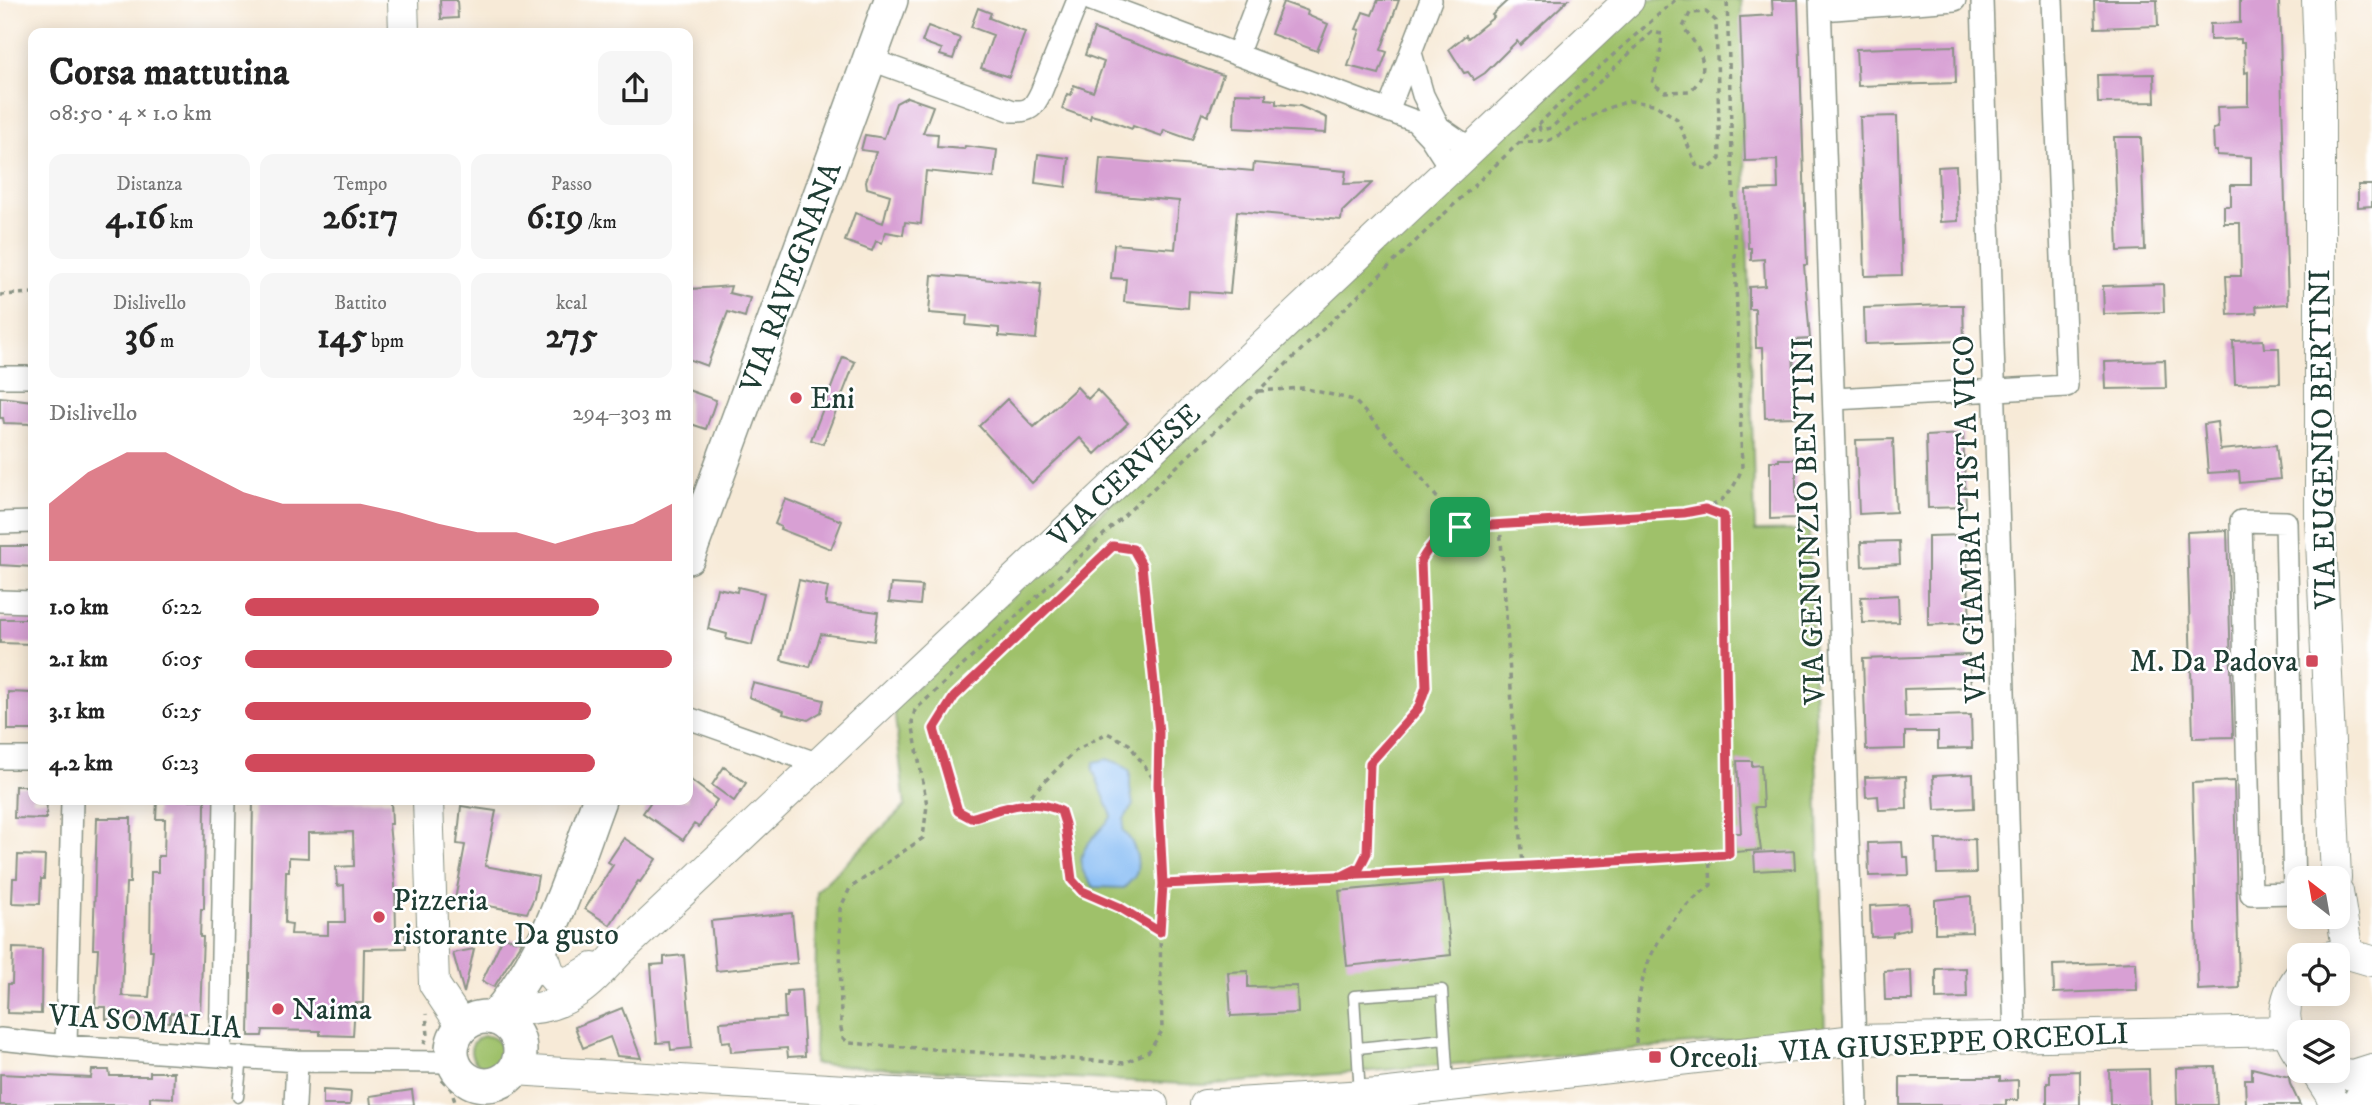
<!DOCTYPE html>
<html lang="it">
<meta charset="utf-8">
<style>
:root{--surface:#fff;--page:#f6f6f6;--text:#222;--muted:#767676;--accent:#d1495b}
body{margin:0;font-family:"IM FELL DW Pica",serif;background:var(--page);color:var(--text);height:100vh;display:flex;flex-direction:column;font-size:26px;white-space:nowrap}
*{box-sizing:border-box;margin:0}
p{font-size:23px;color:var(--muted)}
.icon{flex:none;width:38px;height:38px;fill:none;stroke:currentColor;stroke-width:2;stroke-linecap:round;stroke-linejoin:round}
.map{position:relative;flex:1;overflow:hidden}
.sheet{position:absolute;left:28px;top:28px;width:665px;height:777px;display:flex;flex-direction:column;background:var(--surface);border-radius:14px;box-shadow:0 4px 18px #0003}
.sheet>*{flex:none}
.needle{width:46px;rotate:329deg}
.controls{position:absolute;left:2287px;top:866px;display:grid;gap:14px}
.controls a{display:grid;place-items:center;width:63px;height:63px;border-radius:14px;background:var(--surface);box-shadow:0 4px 18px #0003;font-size:35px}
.pin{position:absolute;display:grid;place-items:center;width:60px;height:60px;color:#fff;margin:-30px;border-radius:14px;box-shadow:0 4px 10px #0006}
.round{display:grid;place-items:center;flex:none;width:74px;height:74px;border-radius:14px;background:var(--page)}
.headline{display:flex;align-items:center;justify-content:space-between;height:119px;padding:0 21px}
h1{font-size:38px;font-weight:700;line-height:52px}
.figures{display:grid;grid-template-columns:repeat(3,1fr);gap:10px;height:119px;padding:7px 21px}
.figures div{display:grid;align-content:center;border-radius:14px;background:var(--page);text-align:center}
.figures b{font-size:35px;font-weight:700}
.figures small{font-size:19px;font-weight:400}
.figures p{font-size:19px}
.chart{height:196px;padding:14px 21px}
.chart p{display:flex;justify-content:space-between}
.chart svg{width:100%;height:126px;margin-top:7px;fill:var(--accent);opacity:.7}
ul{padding:0 21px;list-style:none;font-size:23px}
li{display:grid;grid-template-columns:112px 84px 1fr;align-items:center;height:52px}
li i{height:18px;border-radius:9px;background:var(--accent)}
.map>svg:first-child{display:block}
</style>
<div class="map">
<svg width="2372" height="1105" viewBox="0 0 2372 1105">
<rect width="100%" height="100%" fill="#fff"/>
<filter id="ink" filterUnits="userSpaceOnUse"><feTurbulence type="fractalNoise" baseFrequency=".0143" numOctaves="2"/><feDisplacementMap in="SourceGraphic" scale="14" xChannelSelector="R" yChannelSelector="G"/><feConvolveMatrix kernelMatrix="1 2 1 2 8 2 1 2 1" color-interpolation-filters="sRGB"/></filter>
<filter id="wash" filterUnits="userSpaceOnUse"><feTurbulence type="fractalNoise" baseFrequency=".00686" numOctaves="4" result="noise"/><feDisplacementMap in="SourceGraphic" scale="28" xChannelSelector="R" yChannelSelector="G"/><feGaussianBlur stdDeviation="1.57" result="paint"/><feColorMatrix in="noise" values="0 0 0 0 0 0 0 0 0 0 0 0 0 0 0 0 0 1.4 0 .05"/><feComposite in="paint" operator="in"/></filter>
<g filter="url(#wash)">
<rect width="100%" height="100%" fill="#f7ead7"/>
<!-- green -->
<path fill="#9fc16b" stroke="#5f7f50" stroke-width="2" d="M1644,0H1741L1755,531L1809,530L1825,1033L1203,1085L814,1064L817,891L905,806L894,708Z
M471 1051a15 15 0 1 1 30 0a15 15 0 1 1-30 0Z"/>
<!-- water -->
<path fill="#85bbf4" stroke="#527c94" stroke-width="2" d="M1107,759L1121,764L1130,771V788L1133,805L1124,819L1123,831C1133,840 1141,859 1136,874C1134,879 1127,884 1124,888L1094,887C1064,855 1092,843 1112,816L1093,770L1094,762Z"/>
<g id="blocks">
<!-- building -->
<path fill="#d8a0d4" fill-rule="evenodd" d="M440,0H457L458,18L441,19Z
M1378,0H1399L1381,50L1387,52L1379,74L1348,66L1360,30L1356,29L1363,12L1372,15Z
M1508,0H1568L1520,45L1517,41L1485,73L1474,80L1468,72L1464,73L1449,49L1466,35L1468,38L1494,17L1492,15Z
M1772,0H1798L1807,265H1804L1810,339L1793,340L1795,417L1765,418L1763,348H1756L1755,309H1749V287L1765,286L1764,259L1751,260V248H1748L1746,190L1778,189L1777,160L1745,161L1740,17L1773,15Z
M2094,0H2157L2158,26L2095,28Z
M2240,0H2279L2288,304L2256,306L2257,313L2228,315L2226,276H2241L2240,223H2224V206H2231V185H2251V157L2217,155V151H2214L2213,129L2218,128L2217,107L2248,106V72L2245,73L2244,43H2241V39L2210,40V24L2240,23Z
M1283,2L1308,11L1307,15L1328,24L1317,51L1271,34Z
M978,8L991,13L989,18L1025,32L1009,77L981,68L993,35L971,27Z
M928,26L960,38L953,59L940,55L942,49L922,42Z
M1094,29L1223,75L1208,116L1202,113L1192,140L1164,130L1162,136L1133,126L1132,129L1102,118L1091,115L1090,119L1062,109L1067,94L1071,95L1074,85L1093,92L1104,62L1085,55Z
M1955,46L1956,83L1858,86L1856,49Z
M2154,74L2155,102L2098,103L2097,75Z
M1235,93L1266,94V99L1276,100V104L1300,106L1327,118L1326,133L1234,128Z
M907,97L933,106L923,133L938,134L937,147L964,149L965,146L997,150L994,178L926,171L921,224L905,222L903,235L886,232L882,243L876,241L872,251L845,241L855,213L883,223L890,195L867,188L866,181L876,152L861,150L865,135L884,138L896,103Z
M1897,116L1902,275L1865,276L1860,117Z
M2114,137H2141L2145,250L2118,251Z
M1038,154L1069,158L1066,187L1035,183Z
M1100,158L1253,171L1254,163L1346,171L1344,184L1372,183L1342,212L1341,220L1237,211L1230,294L1189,291L1188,308L1124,302L1126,279L1111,278L1114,244L1175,249L1179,201L1097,194Z
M1956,166L1958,221L1940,222L1938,167Z
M2358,185H2372V206L2358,207Z
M932,275L1041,284L1036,339L999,336V328L966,325L967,316L929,313Z
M2163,284L2164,312L2104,314L2103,286Z
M731,286L729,293L750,298L745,317L728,312L707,366L688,359V323L693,325L691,289Z
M1947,305H1963L1964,341L1865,344L1864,308Z
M2263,340L2264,348H2279L2280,383L2235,384L2233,341Z
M843,357L855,362L823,444L811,440Z
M2165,360L2166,388L2106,389L2105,362Z
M1077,387L1088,399L1097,390L1128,423L1095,454L1080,438L1032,483L979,426L1007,399L1034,427Z
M688,390L716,400L706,429L688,423Z
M0,397L32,401V424L4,423L3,418H0Z
M2217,422L2220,450L2276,445L2280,479L2240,483L2239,471L2208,473L2204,424Z
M1963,434L1966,507L1928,508L1926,436Z
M1893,439L1896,512L1859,514L1856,440Z
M1779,459H1796V518L1770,519V461H1779Z
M785,499L842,521L831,549L780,529L781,527L775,524Z
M2227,530L2233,737L2193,738L2187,532Z
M1966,535L1970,623L1928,625V536Z
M1899,541L1900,564L1862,566L1861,542Z
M0,546H33V567L0,565Z
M799,580L828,587L825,602H827V605L878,612L874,641L821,634L810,667L781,660Z
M891,584L922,586L920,605L889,602Z
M738,587L764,593L752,645L726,639L727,634L708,629L717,588L737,592Z
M1898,595L1899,622L1863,623L1861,597Z
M0,619H33V644L0,643Z
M1969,655L1971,687L1904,689L1905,717L1971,715L1972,748L1938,749V732H1905V749L1866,750L1863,659Z
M753,683L824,700L821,712L808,720L783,714L784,711L749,697Z
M8,692L33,693V730H8Z
M1737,761H1752V766L1761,765L1763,807H1755L1761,850L1735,852L1734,833H1741Z
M724,767L746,783L734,801L712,785Z
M1973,774L1974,808L1935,810L1933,776Z
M1906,776L1907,809L1879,810L1878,796L1866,797L1865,777Z
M688,778L717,800L699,827L694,824L683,840L643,813L652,800H688Z
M2234,781L2239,988L2198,990L2192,783Z
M15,786H33V800H47L46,819L14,818Z
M157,800H205L204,909H201L200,937H203L200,1014L170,1013V1022L106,1019V1007H95L98,949H93L97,818H131L130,883H126L122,996L149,997L153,950H150L151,872H158V856H164L165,819H156Z
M253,800H302V802L391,800L392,824H389L395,884L396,932H405L406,948L364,949L363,1003H355L353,1036L320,1035V1031L263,1030L262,1036H249ZM353,832L354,866L336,867L337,886L344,885L345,922H328V935L291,934L292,924L285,923L286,871H289V857L308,858V833Z
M461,806L496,811L485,866L538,876L534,898L527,913L455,900L465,845L457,844Z
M624,838L656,859L640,882L638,881L610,925L585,909L613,865L608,862Z
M1975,839L1976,873L1937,874L1936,840Z
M1902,842L1903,857H1908L1909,875L1869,876L1868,843Z
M1794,851L1795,869L1755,871L1754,853Z
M18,855L45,856L44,879H41L40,904L12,903L13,878H17Z
M1443,881L1451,955L1347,966L1339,891Z
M1971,896L1972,932L1935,933V900Z
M1908,904L1909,929L1893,933V936L1871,937L1870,906Z
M792,913L797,963L716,971L711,921Z
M503,937L522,942L494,987L482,981Z
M13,948L42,949L41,1014L7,1013L8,984H12Z
M474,949L464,993L453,953Z
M684,955L692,1048L671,1050L670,1042L657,1043L651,965L664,964V957Z
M2136,962L2137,990L2054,993L2053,965Z
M1966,968L1967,998L1936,999V969Z
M1911,970L1912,1000H1885L1884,971Z
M1248,971V987L1297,986L1298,1013L1231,1016L1228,972Z
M801,990L805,1056L788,1057L787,1048L731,1052L730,1041L722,1042L720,1022L785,1018L784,996H787V991Z
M622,1008L641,1058L617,1056L610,1037L583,1048L575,1027Z
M2215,1067L2217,1105H2177L2176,1068Z
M2252,1068L2289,1077L2290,1084L2300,1105H2246L2245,1079H2252Z
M2149,1069L2150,1105H2110L2109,1070Z
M92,1070H109L110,1076H150V1072H174L173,1098L150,1097V1105H0V1074L91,1078Z
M2080,1071V1105H2047V1083H2050V1072Z
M1900,1077H2000V1081L2018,1080V1100H2006V1105H1900Z
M323,1090L351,1092L350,1105H323Z
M412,1090L414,1105H371L370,1096Z"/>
</g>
</g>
<g filter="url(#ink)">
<use href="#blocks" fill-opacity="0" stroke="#8b9486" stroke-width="2"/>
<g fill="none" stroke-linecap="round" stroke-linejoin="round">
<defs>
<path id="lane" d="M1358,1048L1445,1039
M1360,1095L1354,996L1442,990L1448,1085
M238,1097L242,1057"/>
<path id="street" d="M1091,0L1415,121L1439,127L1471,149
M1820,0L1857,1105
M1982,0L2015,1036
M1821,10L1955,0
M1411,53L1423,95L1439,127
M1237,55L1258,0
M869,59L1013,111C1030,112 1034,107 1041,92L1078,0
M1388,111L1431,0
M1415,121L1430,137L1450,168
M0,377H27
M1834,399L2067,386L2052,0
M2241,521L2286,522L2294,893L2251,894Z
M0,523L33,522
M0,601L33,602
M688,718L816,763
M0,758H33
M0,1039L66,1046L297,1061L453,1062
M66,1046L72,800
M220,1056L225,800
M295,1105L297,1061"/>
<path id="secondary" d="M403,0L404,33
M2317,0L2320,84V517L2336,878
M428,800L434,984L462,1026
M2338,892L2348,954
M2331,956L2348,954L2372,961
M546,962C555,994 572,981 593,968
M2300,975C2280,1000 2281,1029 2300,1055
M527,1009C572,1006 591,982 620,951L1629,0
M514,1070L895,1093L1153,1105
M2315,1071L2330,1094L2334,1105
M2325,1071L2353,1075L2372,1069
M1205,1105L1380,1094L1855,1040L2286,1031
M2357,1105L2372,1070"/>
<g id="primary">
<path id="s1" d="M688,557L891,0"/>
<circle cx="486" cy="1051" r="34"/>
<path d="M494,1018C548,957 571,875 599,800"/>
</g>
</defs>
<!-- lane casing -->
<use href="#lane" stroke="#8b9486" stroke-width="13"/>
<!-- street casing -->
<use href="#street" stroke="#8b9486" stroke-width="24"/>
<!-- secondary casing -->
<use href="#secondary" stroke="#8b9486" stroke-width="32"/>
<!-- primary casing -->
<use href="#primary" stroke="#8b9486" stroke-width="36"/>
<!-- path -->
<path stroke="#8b9486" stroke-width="3.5" stroke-dasharray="5 5" stroke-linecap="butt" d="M1675,0L1586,79L1257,392L915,710L912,722L927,805L923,838L850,888L840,909L841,1028L843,1038L849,1043L1125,1063L1149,1051L1162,1031L1160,932L1119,907L1082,891L1072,880L1065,824L1061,811C1030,796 1002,809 971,818L958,811L934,729L954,697L1113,546L1133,549L1142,565L1159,733L1158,785L1163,884L1342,876L1360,867L1367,853L1370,763L1418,709L1426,687L1421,561C1432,541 1440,536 1460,527L1684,513C1716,508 1730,500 1742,468L1727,0
M1518,143L1550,140L1605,109L1629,101L1654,104L1677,119L1697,167L1709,169L1720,159L1716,21L1706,12L1690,13L1683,27C1700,49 1714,69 1690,91L1665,92L1652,83L1660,57L1662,34L1652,32L1551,128L1540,130L1539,124
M0,295L33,293
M1259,391L1303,388L1354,400L1399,449L1460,527
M1500,525L1523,867
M1024,802L1075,751L1107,733L1129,744L1157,784
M1344,876L1729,854L1724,516L1707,510
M1160,932L1163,884
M1636,1043C1637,1025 1637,1006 1641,988C1648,946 1677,910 1711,885L1709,856
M424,1044L428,1035L426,1014
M442,1080L451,1089L456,1105"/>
<!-- lane -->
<use href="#lane" stroke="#fff" stroke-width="10"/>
<!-- street -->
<use href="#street" stroke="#fff" stroke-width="21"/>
<!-- secondary -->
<use href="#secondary" stroke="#fff" stroke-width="30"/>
<!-- primary -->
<use href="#primary" stroke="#fff" stroke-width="33"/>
</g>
</g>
<g fill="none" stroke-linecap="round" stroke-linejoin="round" filter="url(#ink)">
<defs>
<path id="route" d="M1460,527C1440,536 1432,541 1421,561L1426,687L1418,709L1370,763L1367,853L1360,867L1342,876L1163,884L1160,932L1119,907L1082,891L1072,880L1065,824L1061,811C1030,796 1002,809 971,818L958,811L934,729L954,697L1113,546L1133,549L1142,565L1159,733L1158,785L1163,884C1352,876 1540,866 1729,854L1724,516L1705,509L1684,513L1460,527"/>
</defs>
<!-- route casing -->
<use href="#route" stroke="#fff" stroke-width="14"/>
<!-- route -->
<use href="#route" stroke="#d1495b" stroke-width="9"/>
</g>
<!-- markers -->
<g fill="#d1495b" stroke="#fff" stroke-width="2.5">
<circle cx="796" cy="398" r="7"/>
<rect x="2305" y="654" width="14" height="14" rx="3.5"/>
<circle cx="379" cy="917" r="7"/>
<circle cx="278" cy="1009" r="7"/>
<rect x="1648" y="1050" width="14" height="14" rx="3.5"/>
</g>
<g text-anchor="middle" stroke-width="5" stroke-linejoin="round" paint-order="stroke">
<!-- street labels -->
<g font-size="30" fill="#1f3d34" stroke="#fff">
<text dy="10" stroke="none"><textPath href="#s1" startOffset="298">VIA RAVEGNANA</textPath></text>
<text transform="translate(2322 439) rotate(-91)" y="10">VIA EUGENIO BERTINI</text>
<text transform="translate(1124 475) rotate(-43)" y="10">VIA CERVESE</text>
<text transform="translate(1969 519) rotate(-92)" y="10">VIA GIAMBATTISTA VICO</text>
<text transform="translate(1808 521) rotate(-92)" y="10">VIA GENUNZIO BENTINI</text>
<text transform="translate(145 1021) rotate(4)" y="10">VIA SOMALIA</text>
<text transform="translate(1954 1042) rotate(-3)" y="10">VIA GIUSEPPE ORCEOLI</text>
</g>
<!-- poi labels -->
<g font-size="30" fill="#1f3d34" stroke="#fff" text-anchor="start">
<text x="810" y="408">Eni</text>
<text x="2298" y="671" text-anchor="end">M. Da Padova</text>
<text x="393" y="910">Pizzeria<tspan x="393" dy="34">ristorante Da gusto</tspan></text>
<text x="292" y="1019">Naima</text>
<text x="1669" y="1067">Orceoli</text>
</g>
</g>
</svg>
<div class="controls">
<a><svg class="needle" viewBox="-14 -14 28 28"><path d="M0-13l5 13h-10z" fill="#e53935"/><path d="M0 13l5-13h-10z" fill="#767676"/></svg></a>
<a><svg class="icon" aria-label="locate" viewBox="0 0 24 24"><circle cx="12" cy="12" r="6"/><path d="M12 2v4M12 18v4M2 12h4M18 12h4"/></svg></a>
<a><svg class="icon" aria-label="layers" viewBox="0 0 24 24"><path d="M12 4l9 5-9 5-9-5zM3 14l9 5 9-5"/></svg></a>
</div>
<div class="pin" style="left:1460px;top:527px;background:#1e9e55"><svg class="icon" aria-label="arrive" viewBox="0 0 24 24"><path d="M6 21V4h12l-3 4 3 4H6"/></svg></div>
<section class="sheet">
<div class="headline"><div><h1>Corsa mattutina</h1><p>08:50 · 4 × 1.0 km</p></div><a class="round"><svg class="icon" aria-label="share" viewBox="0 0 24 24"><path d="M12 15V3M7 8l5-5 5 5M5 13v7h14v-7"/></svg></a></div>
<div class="figures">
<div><p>Distanza</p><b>4.16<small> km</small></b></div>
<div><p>Tempo</p><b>26:17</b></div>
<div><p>Passo</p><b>6:19<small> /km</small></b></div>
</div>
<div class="figures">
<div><p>Dislivello</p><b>36<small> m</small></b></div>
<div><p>Battito</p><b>145<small> bpm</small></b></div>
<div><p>kcal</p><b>275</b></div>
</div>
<div class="chart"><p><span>Dislivello</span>294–303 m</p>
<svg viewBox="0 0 160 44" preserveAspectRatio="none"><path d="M0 44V24L10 13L20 6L30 6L40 13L50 20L60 24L70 24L80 24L90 27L100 31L110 34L120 34L130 38L140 34L150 31L160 24V44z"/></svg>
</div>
<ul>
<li><b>1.0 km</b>6:22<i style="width:83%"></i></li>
<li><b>2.1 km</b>6:05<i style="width:100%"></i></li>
<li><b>3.1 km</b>6:25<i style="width:81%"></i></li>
<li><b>4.2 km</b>6:23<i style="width:82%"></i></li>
</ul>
</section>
</div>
